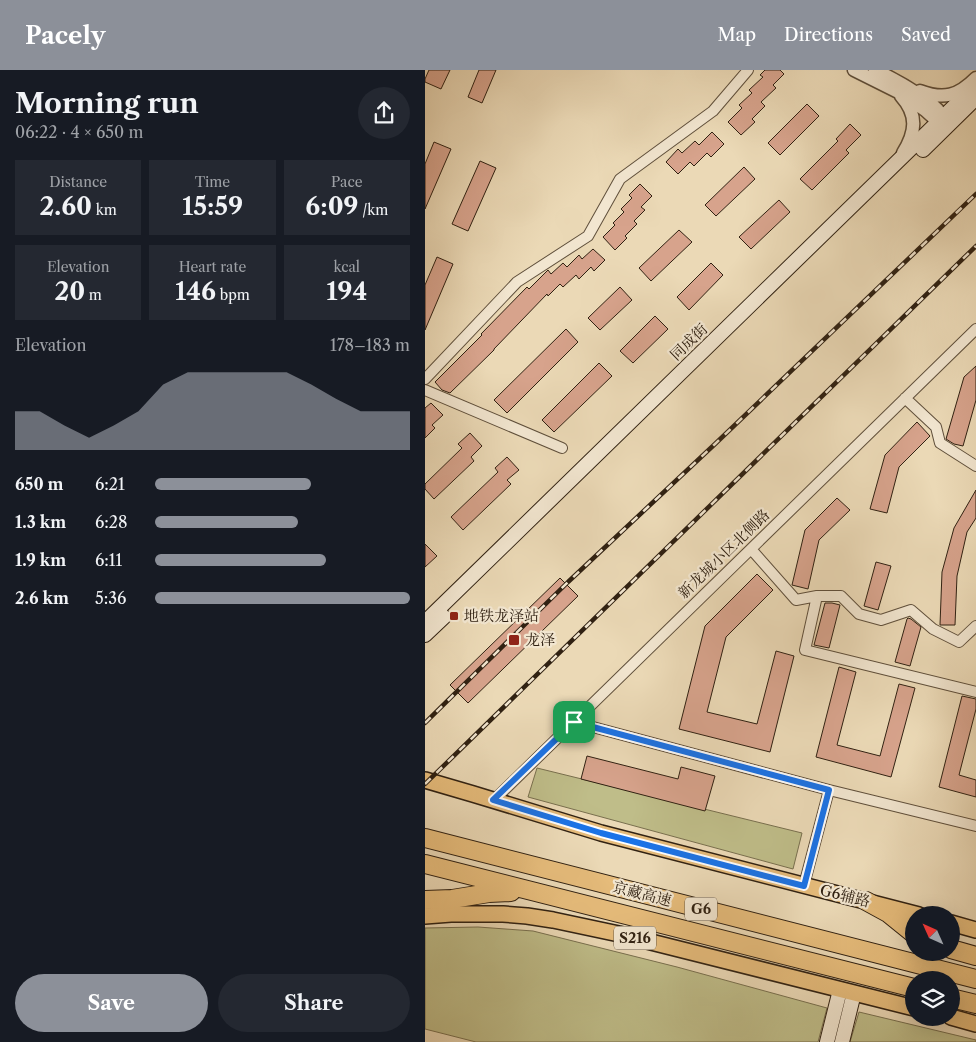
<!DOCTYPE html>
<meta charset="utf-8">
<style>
:root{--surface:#171b24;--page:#242831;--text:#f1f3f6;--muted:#9ea1a6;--accent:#8c9099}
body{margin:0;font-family:"Libre Caslon Text","Noto Serif SC",serif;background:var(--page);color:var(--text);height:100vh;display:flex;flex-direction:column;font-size:19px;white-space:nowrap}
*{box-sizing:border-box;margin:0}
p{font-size:16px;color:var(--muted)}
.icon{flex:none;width:28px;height:28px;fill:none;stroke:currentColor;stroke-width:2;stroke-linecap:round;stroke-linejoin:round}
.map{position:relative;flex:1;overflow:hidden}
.drawer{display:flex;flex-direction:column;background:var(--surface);width:425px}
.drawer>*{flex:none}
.needle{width:32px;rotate:315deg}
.buttons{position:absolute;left:480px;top:836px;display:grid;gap:10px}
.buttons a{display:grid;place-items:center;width:55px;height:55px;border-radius:50%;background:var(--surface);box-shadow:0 5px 20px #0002;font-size:25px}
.pin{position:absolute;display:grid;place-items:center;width:42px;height:42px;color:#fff;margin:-21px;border-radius:10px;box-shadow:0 2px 8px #0006}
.round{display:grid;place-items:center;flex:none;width:52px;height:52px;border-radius:26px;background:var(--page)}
.head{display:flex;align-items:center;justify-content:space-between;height:85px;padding:0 15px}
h1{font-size:28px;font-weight:800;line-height:38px}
.stats{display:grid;grid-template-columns:repeat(3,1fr);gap:8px;height:85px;padding:5px 15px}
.stats div{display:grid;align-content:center;border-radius:0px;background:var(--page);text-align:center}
.stats b{font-size:25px;font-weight:800}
.stats small{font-size:14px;font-weight:400}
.stats p{font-size:14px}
.chart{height:140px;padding:10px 15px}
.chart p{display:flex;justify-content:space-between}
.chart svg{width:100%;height:90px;margin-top:5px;fill:var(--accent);opacity:.7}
.cta{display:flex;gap:10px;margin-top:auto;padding:10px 15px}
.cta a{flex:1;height:58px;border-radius:30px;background:var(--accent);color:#fff;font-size:20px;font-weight:800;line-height:58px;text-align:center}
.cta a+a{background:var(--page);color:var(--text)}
ul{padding:0 15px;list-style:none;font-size:16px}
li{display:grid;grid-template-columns:80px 60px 1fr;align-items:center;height:38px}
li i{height:12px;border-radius:6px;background:var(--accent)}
header{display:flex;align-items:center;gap:30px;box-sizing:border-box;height:70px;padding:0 25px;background:var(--accent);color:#fff}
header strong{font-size:24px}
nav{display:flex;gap:28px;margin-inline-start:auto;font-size:18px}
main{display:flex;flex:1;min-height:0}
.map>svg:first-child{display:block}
</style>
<header>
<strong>Pacely</strong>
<nav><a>Map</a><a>Directions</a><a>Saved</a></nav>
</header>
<main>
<section class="drawer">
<div class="head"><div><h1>Morning run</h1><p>06:22 · 4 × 650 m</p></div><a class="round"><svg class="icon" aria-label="share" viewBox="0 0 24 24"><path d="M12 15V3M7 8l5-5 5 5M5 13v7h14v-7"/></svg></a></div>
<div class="stats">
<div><p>Distance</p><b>2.60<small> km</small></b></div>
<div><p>Time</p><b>15:59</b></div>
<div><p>Pace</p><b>6:09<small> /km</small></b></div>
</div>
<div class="stats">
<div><p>Elevation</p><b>20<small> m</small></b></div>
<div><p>Heart rate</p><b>146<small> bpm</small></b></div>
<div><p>kcal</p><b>194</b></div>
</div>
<div class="chart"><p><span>Elevation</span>178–183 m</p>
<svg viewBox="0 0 160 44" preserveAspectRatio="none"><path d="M0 44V25L10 25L20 32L30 38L40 32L50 25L60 12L70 6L80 6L90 6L100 6L110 6L120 12L130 19L140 25L150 25L160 25V44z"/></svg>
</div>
<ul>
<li><b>650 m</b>6:21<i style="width:61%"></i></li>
<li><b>1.3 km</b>6:28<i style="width:56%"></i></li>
<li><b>1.9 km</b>6:11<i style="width:67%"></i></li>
<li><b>2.6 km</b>5:36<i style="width:100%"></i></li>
</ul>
<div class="cta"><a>Save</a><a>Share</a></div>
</section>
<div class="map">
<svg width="551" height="972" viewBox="0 0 551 972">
<rect width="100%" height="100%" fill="#ebd9b6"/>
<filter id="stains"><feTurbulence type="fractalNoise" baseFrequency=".004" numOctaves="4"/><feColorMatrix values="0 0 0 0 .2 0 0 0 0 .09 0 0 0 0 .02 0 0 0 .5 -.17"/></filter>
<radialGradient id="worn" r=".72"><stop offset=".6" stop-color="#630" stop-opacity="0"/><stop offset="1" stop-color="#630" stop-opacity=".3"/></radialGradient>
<!-- green -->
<path fill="#bfbd89" stroke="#786f4e" d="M112,698L377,763L368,799L103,727Z
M53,857L108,861L252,897L402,938L393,972H51L0,959V858Z
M434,942L551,970V972H425Z"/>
<!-- building -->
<path fill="#d7a38c" stroke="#302112" d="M4,0H25L16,19L0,12V9Z
M54,0H71L57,33L43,27Z
M340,0H355L359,4L348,15L351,18L336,32L340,36L327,49L330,52L316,65L303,52L317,38L314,35L327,23L324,20L338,7L335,5Z
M382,34L394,46L355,85L343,73Z
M425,54L436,65L421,80L424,83L387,120L375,109L413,71L411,69Z
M287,62L299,74L286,87L282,83L269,96L265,92L253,104L241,92L253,79L257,83L270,71L274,75Z
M9,72L26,79L0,139V94Z
M55,91L71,98L43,161L27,154Z
M319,97L330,109L291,146L280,135Z
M215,114L227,126L216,137L220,140L209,151L212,154L200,166L202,168L190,180L178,167L190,155L188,153L199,142L196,139L207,128L204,125Z
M354,130L365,142L326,179L314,167Z
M254,160L267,172L226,211L214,198Z
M168,179L180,190L169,201L166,197L154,209L151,205L138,217L135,214L123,226L122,224L69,279V280L25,323L17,320L10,312L57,265L56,264L102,217L104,219L123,200L126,204L138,193L142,197L154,185L157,189Z
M12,187L28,194L0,260V215Z
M286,193L298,205L264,240L252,227Z
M195,217L207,230L175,260L163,248Z
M230,246L243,259L208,293L195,281Z
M141,259L153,272L82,343L69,330Z
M174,293L187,306L129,362L117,350Z
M551,296V330L538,376L529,374L521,369L539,307Z
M6,333L18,345L7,355L10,358L0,368V338Z
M492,352L505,366L474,397L462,443L445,439L460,385Z
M45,363L57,376L46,387L49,391L9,429L0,419V414L37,378L33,374Z
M82,387L94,400L82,410L86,414L38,460L26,447L73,402L70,398Z
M551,420V448L542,462L532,506L530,555H515L517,502L529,458Z
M412,428L425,440L394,470L383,519L367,515L380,460Z
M0,474L12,486L0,497Z
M451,492L466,496L453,540L439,536Z
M332,504L348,520L301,567L282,642L332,654L351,581L369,586L345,682L254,659L280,556Z
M135,508L153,526L43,633L25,615Z
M400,533H407L415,535L404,578L389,575Z
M483,548L486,549L496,557L485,596L470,592L482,549Z
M414,597L431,602L412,675L455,686L474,614L490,618L466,707L391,687Z
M537,626L551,629V639L534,705L551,710V727L514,717Z
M162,686L253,709L256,697L290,706L280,741L156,709Z"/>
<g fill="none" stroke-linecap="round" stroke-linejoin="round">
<defs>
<path id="minor" d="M0,309L92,212L163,166L195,109L288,41L323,0
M0,320L137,378
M480,328L511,357L515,373L551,396
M326,479L371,530L392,526
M551,556L534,572L508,559L486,540L456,550L434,544L416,526H392L380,580L551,622
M149,652L404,720L551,756
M69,730L551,259
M379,815L404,720"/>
<path id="tertiary" d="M429,0L479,25L500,40L520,58
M450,0C473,11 495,23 513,40
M495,21C519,30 533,26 551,8
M476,26C493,45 491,62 478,83"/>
<path id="secondary" d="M498,80L551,28
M0,552L551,15
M0,565L19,547
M402,972L415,920
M417,972L429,923"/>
<path id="primary" d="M0,710L48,724L176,763L494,845
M0,846L26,844H78L102,846L128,850L194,864L489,938
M526,853L551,860
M526,947L551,954"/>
<path id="motorway" d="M0,768L551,909
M0,794L489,918
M0,830L27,829L64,823L86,822
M441,831L463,843L489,864
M526,879L551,886
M526,928L551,934"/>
</defs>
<!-- minor casing -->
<use href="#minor" stroke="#5f4f3b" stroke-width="12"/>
<!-- tertiary casing -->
<use href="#tertiary" stroke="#5f4f3b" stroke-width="15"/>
<!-- secondary casing -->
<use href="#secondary" stroke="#302112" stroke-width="16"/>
<!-- primary casing -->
<use href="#primary" stroke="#302112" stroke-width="18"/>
<!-- motorway casing -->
<use href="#motorway" stroke="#302112" stroke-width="20"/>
<!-- minor -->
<use href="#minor" stroke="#f2e6d0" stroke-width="10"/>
<!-- tertiary -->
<use href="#tertiary" stroke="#f2e6d0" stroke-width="12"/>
<!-- secondary -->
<use href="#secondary" stroke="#f2e6d0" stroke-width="14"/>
<!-- primary -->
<use href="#primary" stroke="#e6bc7b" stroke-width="15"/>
<!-- motorway -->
<use href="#motorway" stroke="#e6bc7b" stroke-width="18"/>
<defs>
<path id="rail" d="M0,653L143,512L290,374L551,124
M0,714L551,176"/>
</defs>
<!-- rail casing -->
<use href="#rail" stroke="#302112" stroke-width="4.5"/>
<!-- rail -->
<use href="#rail" stroke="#f2e6d0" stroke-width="2.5" stroke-dasharray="8" stroke-linecap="butt"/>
</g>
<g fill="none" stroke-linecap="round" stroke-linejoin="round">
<defs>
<path id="route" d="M149,652L404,720L379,816L176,763L68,730Z"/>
</defs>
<!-- route casing -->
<use href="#route" stroke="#fff" stroke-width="10"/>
<!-- route -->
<use href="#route" stroke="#1a73e8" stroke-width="6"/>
</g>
<!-- markers -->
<g fill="#8f2418" stroke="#f2e6d0" stroke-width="2">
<rect x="24" y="541" width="10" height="10" rx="2.5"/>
<rect x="83" y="564" width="12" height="12" rx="2.5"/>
</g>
<g text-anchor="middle" stroke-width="4.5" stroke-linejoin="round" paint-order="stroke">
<!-- shield labels -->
<g fill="#f2e6d0" stroke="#6a5c4b" stroke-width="1">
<rect x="260" y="827.5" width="32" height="23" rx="4"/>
<rect x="189" y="856.5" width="42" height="23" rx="4"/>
</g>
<g font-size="14" font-weight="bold" fill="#302112">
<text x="276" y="844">G6</text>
<text x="210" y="873">S216</text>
</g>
<!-- street labels -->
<g font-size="15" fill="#302112" stroke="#f2e6d0">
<text transform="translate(264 272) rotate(-44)" y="5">同成街</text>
<text transform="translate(299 484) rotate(-44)" y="5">新龙城小区北侧路</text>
<text transform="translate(217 824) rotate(14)" y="5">京藏高速</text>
<text transform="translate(420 826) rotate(14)" y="5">G6辅路</text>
</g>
<!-- poi labels -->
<g font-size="15" fill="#302112" stroke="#f2e6d0" text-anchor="start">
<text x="39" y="551">地铁龙泽站</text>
<text x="100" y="575">龙泽</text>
</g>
</g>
<rect width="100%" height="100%" filter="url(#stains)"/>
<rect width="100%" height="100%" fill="url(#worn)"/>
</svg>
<div class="buttons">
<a><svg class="needle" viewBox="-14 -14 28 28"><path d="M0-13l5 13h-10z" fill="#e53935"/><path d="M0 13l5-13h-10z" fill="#9ea1a6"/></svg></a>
<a><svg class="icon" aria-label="layers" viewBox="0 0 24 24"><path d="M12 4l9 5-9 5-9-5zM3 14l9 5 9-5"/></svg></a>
</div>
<div class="pin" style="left:149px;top:652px;background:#1e9e55"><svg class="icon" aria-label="arrive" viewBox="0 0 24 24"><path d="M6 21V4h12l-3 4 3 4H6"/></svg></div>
</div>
</main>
